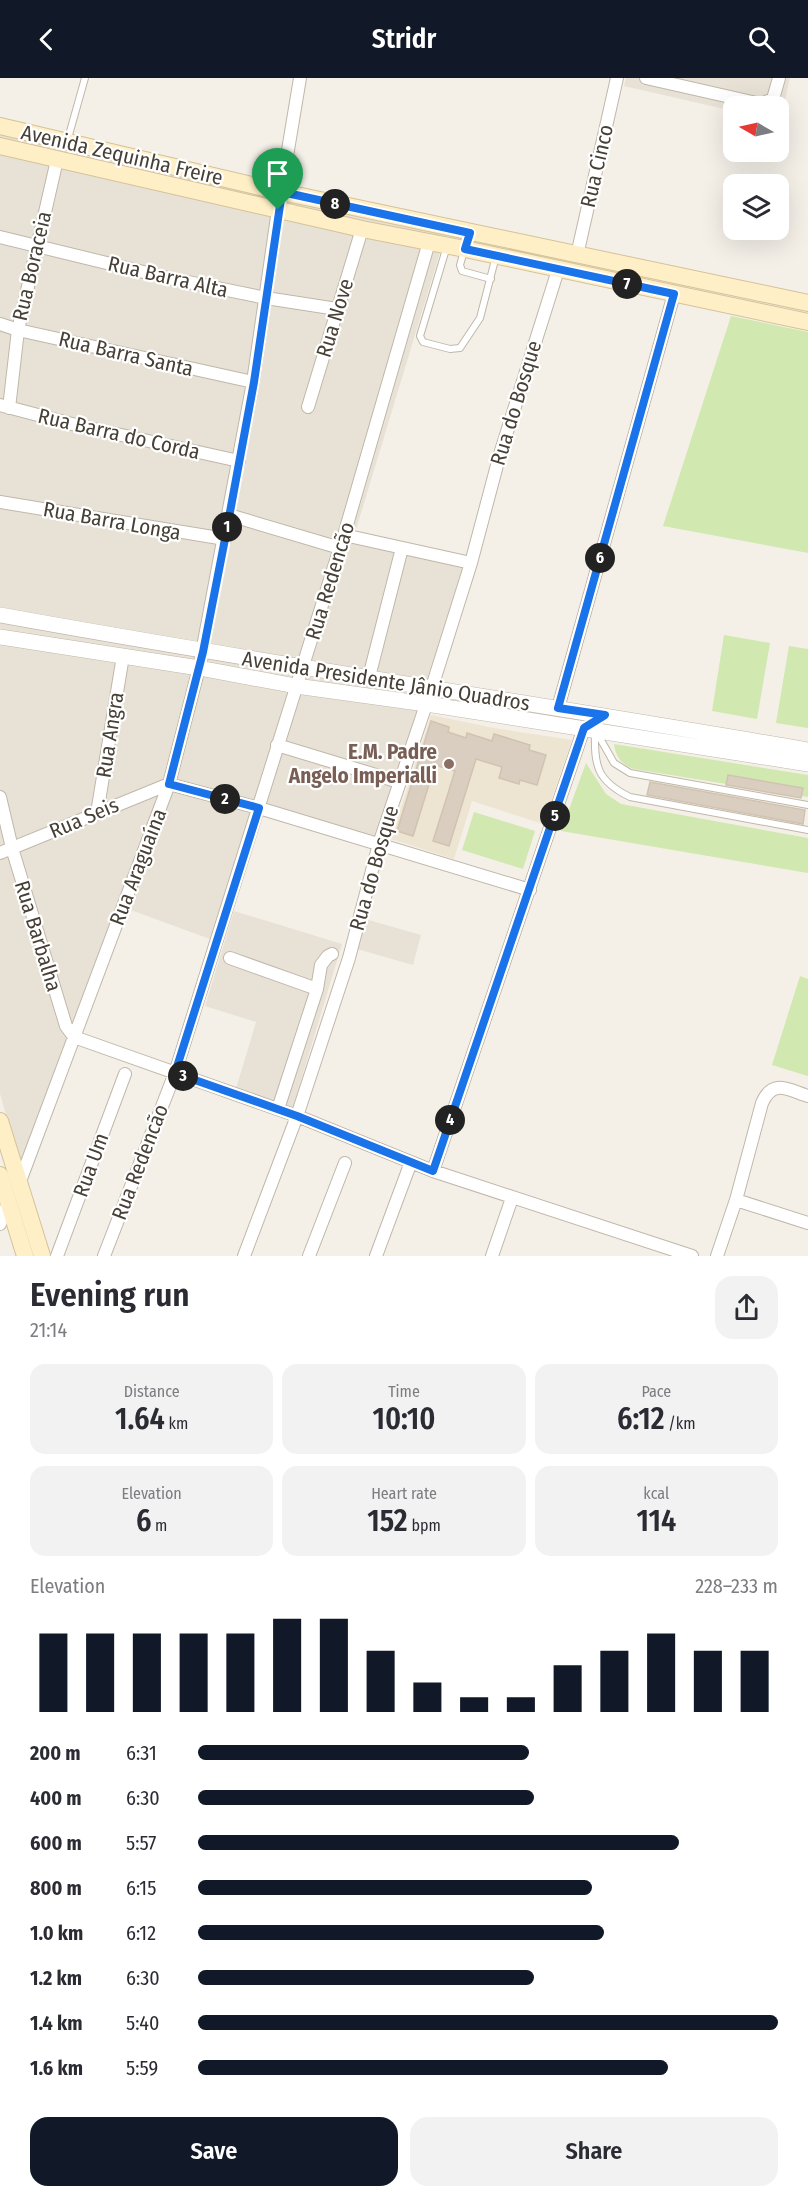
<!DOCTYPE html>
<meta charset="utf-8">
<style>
:root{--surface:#fff;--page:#f2f2f3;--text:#2b2b33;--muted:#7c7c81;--accent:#111827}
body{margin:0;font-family:"Fira Sans Condensed",sans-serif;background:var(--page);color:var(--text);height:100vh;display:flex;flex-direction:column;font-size:22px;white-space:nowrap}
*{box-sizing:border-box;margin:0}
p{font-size:20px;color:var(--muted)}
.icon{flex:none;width:33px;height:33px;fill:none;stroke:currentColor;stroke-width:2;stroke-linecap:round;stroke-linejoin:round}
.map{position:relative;height:1178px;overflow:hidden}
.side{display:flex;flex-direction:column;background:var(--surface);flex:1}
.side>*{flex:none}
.needle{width:39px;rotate:279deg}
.controls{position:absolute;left:723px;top:18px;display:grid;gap:12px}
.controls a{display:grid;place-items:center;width:66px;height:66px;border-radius:12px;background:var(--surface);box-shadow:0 6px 24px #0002;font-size:30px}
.pin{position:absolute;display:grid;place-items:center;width:51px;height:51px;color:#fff;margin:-62px -26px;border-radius:50% 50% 50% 0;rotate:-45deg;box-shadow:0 0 6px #0007}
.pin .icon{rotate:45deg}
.km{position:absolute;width:30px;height:30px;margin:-15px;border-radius:50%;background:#222;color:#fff;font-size:16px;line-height:30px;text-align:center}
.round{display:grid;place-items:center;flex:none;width:63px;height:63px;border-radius:18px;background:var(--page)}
.summary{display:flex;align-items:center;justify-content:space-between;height:102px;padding:0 30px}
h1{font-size:33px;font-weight:600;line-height:45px}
.stats{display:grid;grid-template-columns:repeat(3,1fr);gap:9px;height:102px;padding:6px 30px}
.stats div{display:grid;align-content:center;border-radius:15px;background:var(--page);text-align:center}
.stats b{font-size:30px;font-weight:600}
.stats small{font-size:16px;font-weight:400}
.stats p{font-size:16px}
.chart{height:168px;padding:12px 30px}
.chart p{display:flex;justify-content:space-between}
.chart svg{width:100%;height:108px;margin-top:6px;stroke:var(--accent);stroke-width:6}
.action{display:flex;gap:12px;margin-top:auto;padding:12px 30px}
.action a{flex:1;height:69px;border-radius:18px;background:var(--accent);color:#fff;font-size:24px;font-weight:600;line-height:69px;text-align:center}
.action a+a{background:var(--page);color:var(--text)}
ul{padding:0 30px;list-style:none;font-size:20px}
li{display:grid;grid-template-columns:96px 72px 1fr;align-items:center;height:45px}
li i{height:15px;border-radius:8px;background:var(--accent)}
header{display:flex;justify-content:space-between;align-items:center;height:78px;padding:0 30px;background:var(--accent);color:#fff;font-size:27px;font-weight:600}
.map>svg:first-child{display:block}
</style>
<header><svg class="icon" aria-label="back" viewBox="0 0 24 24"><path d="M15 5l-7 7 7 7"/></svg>Stridr<svg class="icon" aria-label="search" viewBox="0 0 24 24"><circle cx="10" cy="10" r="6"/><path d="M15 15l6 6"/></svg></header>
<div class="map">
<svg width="808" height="1178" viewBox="0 0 808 1178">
<rect width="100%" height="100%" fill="#f4f0e8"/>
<!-- residential -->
<path fill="#e8e2d6" d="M626,0H790L780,44L779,43L778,28H734L733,33L624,8Z
M0,47L448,148L355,455L476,493L385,761L258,736L218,864L117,827L22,1092L0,1016Z
M234,833L342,866L292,1032L235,1014L256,944L205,928Z
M365,841L421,857L413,887L357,871Z"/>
<!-- education -->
<path fill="#ede4d2" d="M431,637L494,650L572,662L543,746L472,723L454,781L391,761Z"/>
<!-- green -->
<path fill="#d1e8b0" d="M731,238L808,254V475L663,448Z
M724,557L770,565L757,641L712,633Z
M789,568L808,571V650L776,645Z
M614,666L808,697V719L801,718L802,710L728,697L726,706L634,691C622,688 615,677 614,666Z
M586,685L606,716L621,726L808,760V795L561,753Z
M474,734L535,753L523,791L462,772Z
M800,898L808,901V998L772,987Z"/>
<!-- building -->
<path fill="#d9cec0" stroke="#d1c3b0" stroke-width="1.5" d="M431,643L449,649L448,654L466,660L467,655L492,663L494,656L530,667L529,672L546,677L537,707L520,702L519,706L499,700L502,689L476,681L449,768L433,763L455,693L435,687L413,758L397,753Z
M728,697L803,710L801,720L726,707Z
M650,704L805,732L803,746L647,717Z"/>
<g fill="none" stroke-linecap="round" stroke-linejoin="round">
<defs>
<path id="service" d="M67,64L85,0
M447,168L420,258L423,264L450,271L460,270L480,240L496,178
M464,173L460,187L462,193L491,201
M595,653C594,688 597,703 630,719L808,752
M597,655L614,685L630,695L808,727"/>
<path id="minor" d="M646,0L761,26L773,21L779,0
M0,159L168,200L266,220L337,231
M577,177L617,0
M0,246L18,252L253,304
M0,327L76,347L239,383
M308,329L362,151
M9,330L18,252L57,82
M0,424L225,461
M229,437L340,470
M344,457L471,485
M369,599L402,470
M558,630L674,216
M277,667L399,704
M0,719L12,770L66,948L74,959L297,1038L433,1093L692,1178
M97,735L123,578
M0,775L169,706L259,730L530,812
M230,880L317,911
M278,1031L317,911L321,887L328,878L332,876
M433,1093L584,650
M19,1106L169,706L199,590L253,304L278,132L300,0
M736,1122L808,1145
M0,1146L8,1124
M57,1178L125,996
M104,1178L175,995L344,457L429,164
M244,1178L297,1038L349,880L379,766L432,609L471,485L500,376L558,192
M309,1178L345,1085
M376,1178L411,1084
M492,1178L512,1120
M717,1178L736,1122L762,1025C773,1000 788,1012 808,1018"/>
<path id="tertiary" d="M0,537C269,586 539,626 808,672
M0,559L199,590L296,608L426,626L808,686"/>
<path id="secondary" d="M0,48L282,114L808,225
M0,68L362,151L465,171L808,244
M0,1043L42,1178
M0,1097L25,1178"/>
</defs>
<!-- service casing -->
<use href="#service" stroke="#c0b7aa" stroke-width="8"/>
<!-- minor casing -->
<use href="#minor" stroke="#c0b7aa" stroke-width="14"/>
<!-- tertiary casing -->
<use href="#tertiary" stroke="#c0b7aa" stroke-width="16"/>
<!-- secondary casing -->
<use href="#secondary" stroke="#d4c298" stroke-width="18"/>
<!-- service -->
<use href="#service" stroke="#fff" stroke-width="6"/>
<!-- minor -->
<use href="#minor" stroke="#fff" stroke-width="12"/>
<!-- tertiary -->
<use href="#tertiary" stroke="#fff" stroke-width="15"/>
<!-- secondary -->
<use href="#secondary" stroke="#ffefc7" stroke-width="16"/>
</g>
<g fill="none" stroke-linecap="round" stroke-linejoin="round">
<defs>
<path id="route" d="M282,114L470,155L465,171L674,216L558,630L605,637L584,650L433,1093L297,1038L175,995L259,730L169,706L203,574L225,461L254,304Z"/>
</defs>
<!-- route casing -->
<use href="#route" stroke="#fff" stroke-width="12"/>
<!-- route -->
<use href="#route" stroke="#1a73e8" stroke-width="8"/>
</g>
<!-- markers -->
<circle fill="#8d6e63" stroke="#fff" stroke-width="2" cx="449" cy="686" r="6"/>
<g text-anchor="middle" stroke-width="4.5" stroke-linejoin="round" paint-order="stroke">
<!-- street labels -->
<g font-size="21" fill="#474036" stroke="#fff">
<text transform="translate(122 77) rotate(13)" y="7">Avenida Zequinha Freire</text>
<text transform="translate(597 88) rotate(-77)" y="7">Rua Cinco</text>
<text transform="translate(32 188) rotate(-77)" y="7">Rua Boraceia</text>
<text transform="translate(168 199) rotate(13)" y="7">Rua Barra Alta</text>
<text transform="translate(335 240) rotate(-73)" y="7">Rua Nove</text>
<text transform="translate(126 276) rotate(13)" y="7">Rua Barra Santa</text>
<text transform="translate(516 325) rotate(-73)" y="7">Rua do Bosque</text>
<text transform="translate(119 356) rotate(13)" y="7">Rua Barra do Corda</text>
<text transform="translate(112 443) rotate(10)" y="7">Rua Barra Longa</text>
<text transform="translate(330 503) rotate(-73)" y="7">Rua Redencão</text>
<text transform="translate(386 603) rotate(9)" y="7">Avenida Presidente Jânio Quadros</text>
<text transform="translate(110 657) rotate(-81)" y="7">Rua Angra</text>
<text transform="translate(84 740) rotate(-23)" y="7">Rua Seis</text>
<text transform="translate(138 789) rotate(-69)" y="7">Rua Araguaína</text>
<text transform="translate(374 790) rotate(-74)" y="7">Rua do Bosque</text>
<text transform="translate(38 858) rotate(73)" y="7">Rua Barbalha</text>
<text transform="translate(140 1084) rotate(-69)" y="7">Rua Redencão</text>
<text transform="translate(91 1087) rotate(-70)" y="7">Rua Um</text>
</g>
<!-- education labels -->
<g font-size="21" font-weight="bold" fill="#785e54" stroke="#fff" text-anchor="end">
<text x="437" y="681">E.M. Padre<tspan x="437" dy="24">Angelo Imperialli</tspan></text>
</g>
</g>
</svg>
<div class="controls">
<a><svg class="needle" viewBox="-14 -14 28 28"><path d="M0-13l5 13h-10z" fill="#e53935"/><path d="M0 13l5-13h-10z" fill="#7c7c81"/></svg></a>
<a><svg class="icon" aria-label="layers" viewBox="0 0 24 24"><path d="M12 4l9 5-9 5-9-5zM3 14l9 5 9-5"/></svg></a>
</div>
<div class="pin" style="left:278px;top:132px;background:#1e9e55"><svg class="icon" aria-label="arrive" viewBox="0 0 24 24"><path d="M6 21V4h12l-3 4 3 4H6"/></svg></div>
<b class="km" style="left:227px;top:449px">1</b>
<b class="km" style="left:225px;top:721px">2</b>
<b class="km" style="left:183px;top:998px">3</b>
<b class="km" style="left:450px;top:1042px">4</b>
<b class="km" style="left:555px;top:738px">5</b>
<b class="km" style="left:600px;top:480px">6</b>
<b class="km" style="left:627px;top:206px">7</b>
<b class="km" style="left:335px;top:126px">8</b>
</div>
<section class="side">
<div class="summary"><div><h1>Evening run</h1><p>21:14</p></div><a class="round"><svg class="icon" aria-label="share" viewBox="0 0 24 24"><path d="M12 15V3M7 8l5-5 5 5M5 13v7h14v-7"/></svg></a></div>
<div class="stats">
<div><p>Distance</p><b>1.64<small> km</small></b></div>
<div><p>Time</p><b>10:10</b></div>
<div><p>Pace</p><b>6:12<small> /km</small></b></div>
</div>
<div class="stats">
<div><p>Elevation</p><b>6<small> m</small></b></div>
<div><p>Heart rate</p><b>152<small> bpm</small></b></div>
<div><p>kcal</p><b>114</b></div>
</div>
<div class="chart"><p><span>Elevation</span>228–233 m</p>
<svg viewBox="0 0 160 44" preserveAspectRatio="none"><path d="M5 44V12M15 44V12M25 44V12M35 44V12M45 44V12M55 44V6M65 44V6M75 44V19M85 44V32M95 44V38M105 44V38M115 44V25M125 44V19M135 44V12M145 44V19M155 44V19"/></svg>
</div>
<ul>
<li><b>200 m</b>6:31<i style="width:57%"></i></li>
<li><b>400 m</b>6:30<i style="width:58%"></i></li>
<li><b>600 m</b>5:57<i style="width:83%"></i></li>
<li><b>800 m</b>6:15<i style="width:68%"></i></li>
<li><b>1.0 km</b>6:12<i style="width:70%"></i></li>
<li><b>1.2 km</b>6:30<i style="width:58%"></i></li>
<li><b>1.4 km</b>5:40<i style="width:100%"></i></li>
<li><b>1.6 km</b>5:59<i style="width:81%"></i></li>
</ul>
<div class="action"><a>Save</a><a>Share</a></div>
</section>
